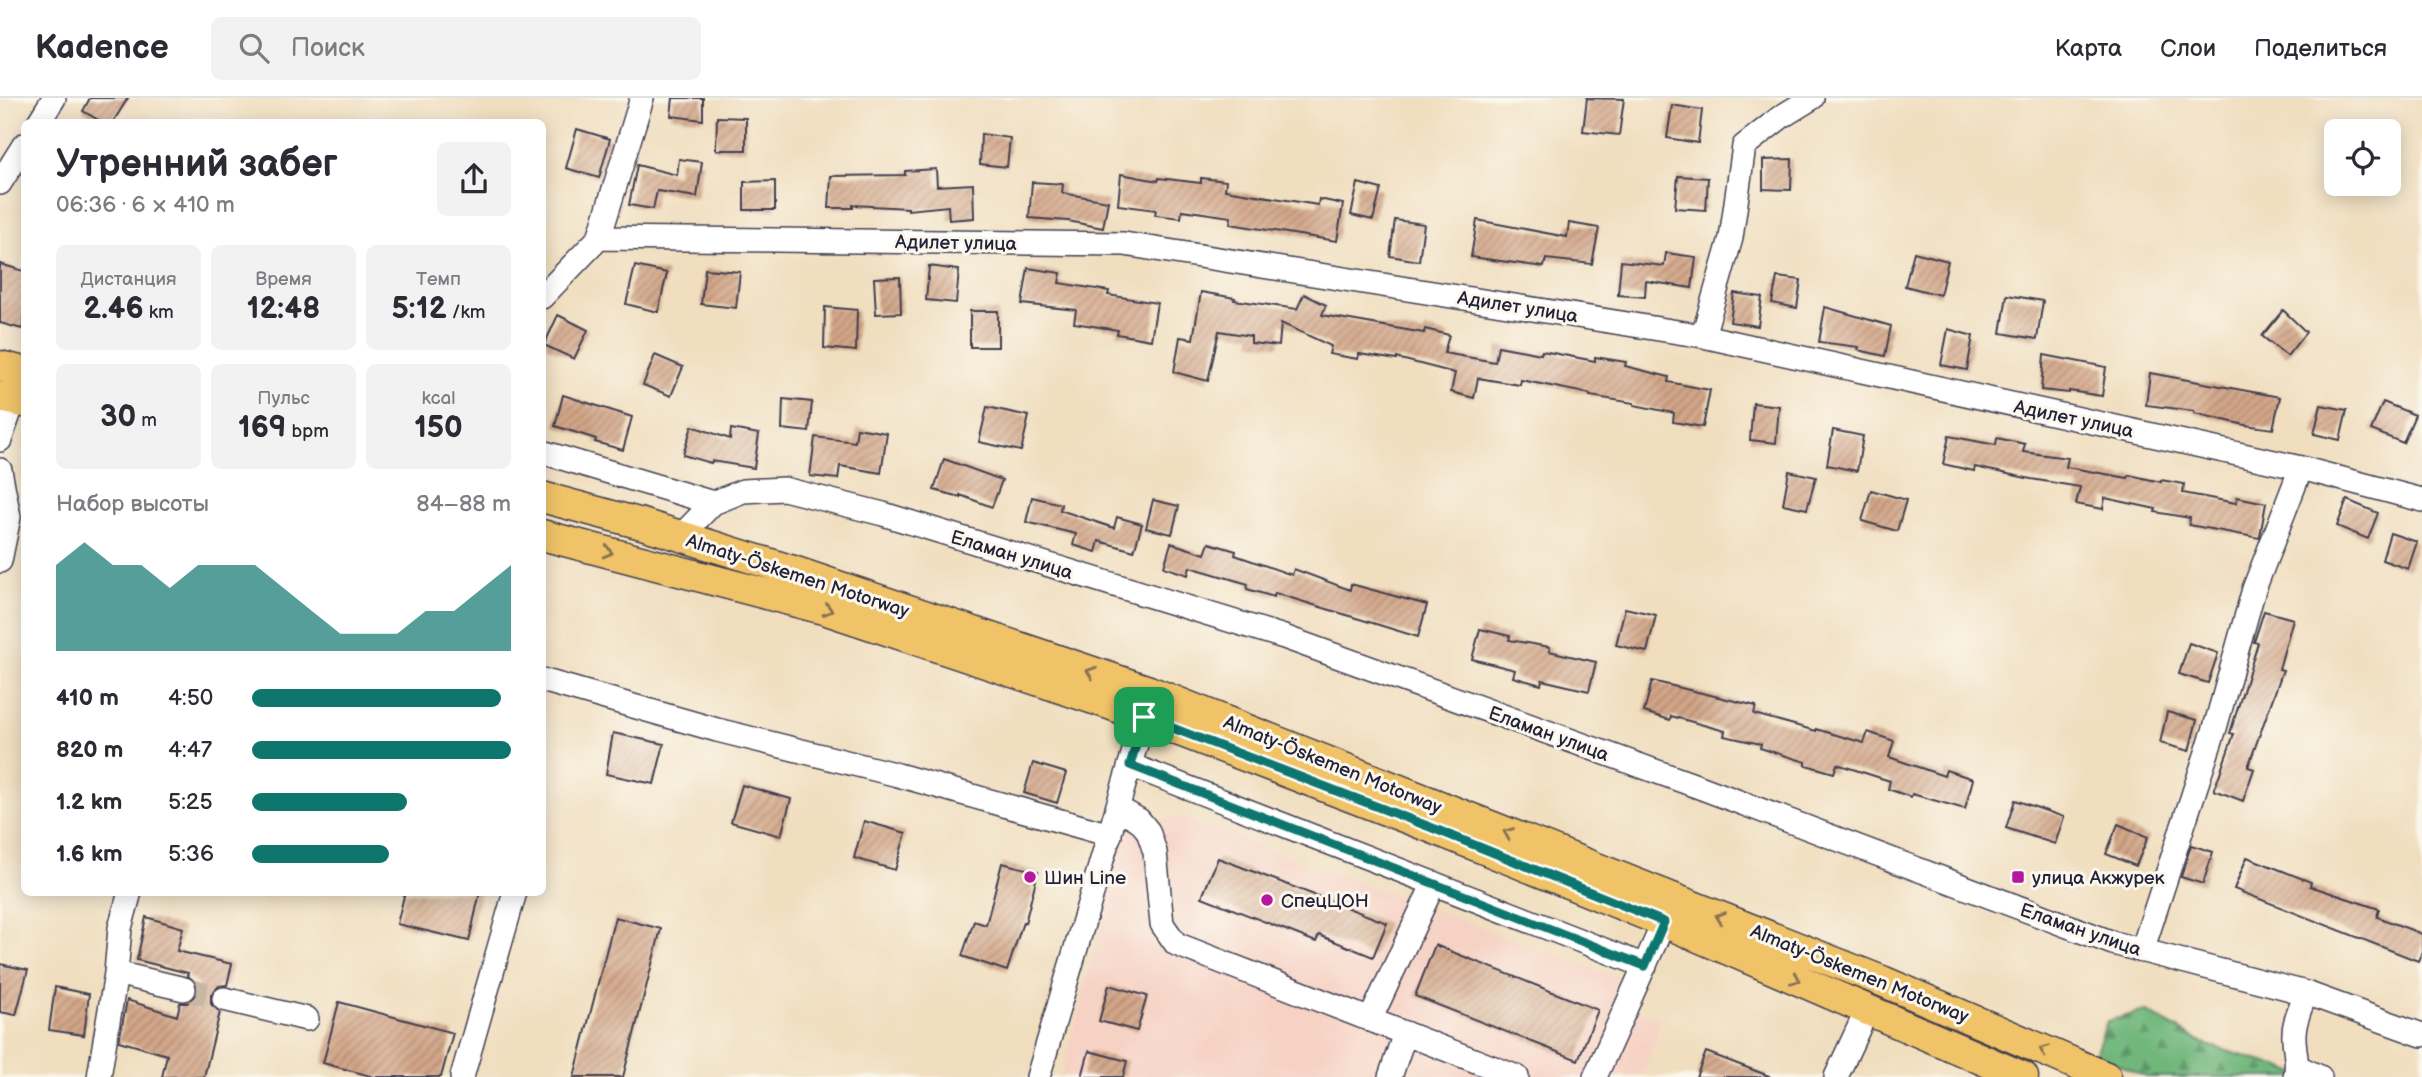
<!DOCTYPE html>
<html lang="ru">
<meta charset="utf-8">
<style>
:root{--surface:#fff;--page:#f2f2f3;--text:#2b2b33;--muted:#7c7c81;--line:#e1e1e2;--accent:#0f766e}
body{margin:0;font-family:"Balsamiq Sans",sans-serif;background:var(--page);color:var(--text);height:100vh;display:flex;flex-direction:column;font-size:26px;white-space:nowrap}
*{box-sizing:border-box;margin:0}
p{font-size:23px;color:var(--muted)}
.icon{flex:none;width:38px;height:38px;fill:none;stroke:currentColor;stroke-width:2;stroke-linecap:round;stroke-linejoin:round}
.map{position:relative;flex:1;overflow:hidden}
.details{position:absolute;left:21px;top:21px;width:525px;height:777px;display:flex;flex-direction:column;background:var(--surface);border-radius:10px;box-shadow:0 4px 18px #0003}
.details>*{flex:none}
.fabs{position:absolute;left:2324px;top:21px;display:grid;gap:14px}
.fabs a{display:grid;place-items:center;width:77px;height:77px;border-radius:10px;background:var(--surface);box-shadow:0 4px 18px #0003;font-size:35px}
.pin{position:absolute;display:grid;place-items:center;width:60px;height:60px;color:#fff;margin:-30px;border-radius:14px;box-shadow:0 4px 10px #0006}
.round{display:grid;place-items:center;flex:none;width:74px;height:74px;border-radius:10px;background:var(--page)}
.summary{display:flex;align-items:center;justify-content:space-between;height:119px;padding:0 35px}
h1{font-size:38px;font-weight:800;line-height:52px}
.figures{display:grid;grid-template-columns:repeat(3,1fr);gap:10px;height:119px;padding:7px 35px}
.figures div{display:grid;align-content:center;border-radius:10px;background:var(--page);text-align:center}
.figures b{font-size:30px;font-weight:800}
.figures small{font-size:19px;font-weight:400}
.figures p{font-size:19px}
.chart{height:196px;padding:14px 35px}
.chart p{display:flex;justify-content:space-between}
.chart svg{width:100%;height:126px;margin-top:7px;fill:var(--accent);opacity:.7}
ul{padding:0 35px;list-style:none;font-size:23px}
li{display:grid;grid-template-columns:112px 84px 1fr;align-items:center;height:52px}
li i{height:18px;border-radius:9px;background:var(--accent)}
header{display:flex;align-items:center;gap:42px;box-sizing:border-box;height:98px;padding:0 35px;background:var(--surface);border-bottom:2px solid var(--line)}
header strong{font-size:33px}
nav{display:flex;gap:38px;margin-inline-start:auto;font-size:24px}
.search{width:490px;height:63px;background:var(--page);display:flex;align-items:center;gap:18px;box-sizing:border-box;padding:0 24px;border-radius:10px;color:var(--muted);font-size:26px}
.map>svg:first-child{display:block}
</style>
<header>
<strong>Kadence</strong>
<div class="search"><svg class="icon" aria-label="search" viewBox="0 0 24 24"><circle cx="10" cy="10" r="6"/><path d="M15 15l6 6"/></svg>Поиск</div>
<nav><a>Карта</a><a>Слои</a><a>Поделиться</a></nav>
</header>
<div class="map">
<svg width="2422" height="979" viewBox="0 0 2422 979">
<defs>
<pattern id="forest-firs" width="22" height="20" patternUnits="userSpaceOnUse" patternTransform="scale(1.75)"><rect width="22" height="20" fill="#71b77c"/><path d="M5 1l3.5 6h-7zM16 11l3.5 6h-7z" fill="#5c9467"/></pattern>
<pattern id="building-hatch" width="6" height="6" patternUnits="userSpaceOnUse" patternTransform="scale(1.75)"><rect width="6" height="6" fill="#d3a688"/><path d="M-1 1l2-2M0 6l6-6M5 7l2-2" fill="none" stroke="#ab8770"/></pattern>
</defs>
<rect width="100%" height="100%" fill="#fbf7ec"/>
<filter id="ink" filterUnits="userSpaceOnUse"><feTurbulence type="fractalNoise" baseFrequency=".0143" numOctaves="2"/><feDisplacementMap in="SourceGraphic" scale="14" xChannelSelector="R" yChannelSelector="G"/><feConvolveMatrix kernelMatrix="1 2 1 2 8 2 1 2 1" color-interpolation-filters="sRGB"/></filter>
<filter id="wash" filterUnits="userSpaceOnUse"><feTurbulence type="fractalNoise" baseFrequency=".00686" numOctaves="4" result="noise"/><feDisplacementMap in="SourceGraphic" scale="28" xChannelSelector="R" yChannelSelector="G"/><feGaussianBlur stdDeviation="1.57" result="paint"/><feColorMatrix in="noise" values="0 0 0 0 0 0 0 0 0 0 0 0 0 0 0 0 0 1.4 0 .05"/><feComposite in="paint" operator="in"/></filter>
<g filter="url(#wash)">
<rect width="100%" height="100%" fill="#f0debf"/>
<!-- built -->
<path fill="#f6d2c4" d="M1177,718L1631,884L1623,909L1661,922L1642,979H1061L1126,733Z"/>
<!-- forest -->
<path fill="url(#forest-firs)" stroke="#4a6c5c" stroke-width="2" d="M2145,913L2207,947L2280,969L2307,979H2146L2095,956L2107,923Z"/>
<g id="blocks">
<!-- building -->
<path fill="url(#building-hatch)" d="M90,0H128L113,24H102L83,13Z
M673,0H703V22L671,18Z
M1587,0L1624,1L1619,37L1583,33Z
M1672,7L1702,12L1698,45L1667,40Z
M717,19L746,20V52H716Z
M577,31L610,41L599,80L566,70Z
M981,36L1010,40L1007,69L980,66Z
M679,61L702,64L697,99L657,93L653,111L629,107L637,67L677,77Z
M1792,61L1791,92L1763,91V62Z
M936,71L937,88L973,86L974,120L949,122L948,108L908,112V110L853,107V110H829L831,78L905,77V73Z
M1121,76L1158,83L1159,80L1201,85V80L1226,83L1225,92L1318,107L1319,101L1343,106L1337,143L1230,126L1231,119L1182,112L1181,120L1155,117L1156,112L1118,107Z
M1678,78L1708,80L1706,112L1675,110Z
M775,83V112H744V84Z
M1032,84L1063,86L1062,95L1108,103L1103,130L1068,123L1029,120Z
M1358,85L1381,91L1373,122L1351,117Z
M1395,122L1424,126L1419,163L1390,158Z
M1477,122L1567,139L1569,125L1599,130L1592,166L1546,161L1544,169L1471,159Z
M1914,154L1948,163L1940,197L1905,188Z
M1666,155L1696,159L1692,190L1646,183L1645,199L1618,197L1621,163L1664,168Z
M0,166L24,173V222L22,231L0,225Z
M635,168L667,175L658,214L626,206Z
M929,168L959,172L956,205L926,202Z
M1028,170L1061,175L1059,185L1109,193L1108,197L1157,205L1151,242L1117,236L1118,232L1074,225L1076,212L1022,206Z
M705,171L740,174L736,210L701,206Z
M900,179L901,215L876,216L874,180Z
M1777,179L1801,182L1797,210L1772,205Z
M1201,194L1235,200L1234,202L1297,211L1304,196L1326,207L1322,217L1424,235L1425,231L1449,237L1444,255L1495,264L1498,248L1541,256L1542,253L1595,263V259L1626,264L1625,268L1669,279L1668,284L1710,292L1703,329L1673,324L1674,315L1634,307V305L1590,298V296L1521,282L1520,287L1478,280L1474,300L1451,294L1455,275L1397,260V262L1359,256L1358,261L1329,256L1331,248L1281,225L1279,248L1251,245V238L1219,233L1208,283L1174,274L1180,239L1193,241Z
M1734,195L1762,199L1758,228L1730,224Z
M2007,197L2043,203L2037,241L2001,235Z
M825,209L857,212L856,253L824,250Z
M1825,209L1891,228L1885,258L1858,252L1859,249L1819,244Z
M2283,212L2306,234L2287,258L2262,238Z
M970,213H998V249H970Z
M558,217L588,232L574,261L544,247Z
M1948,231L1973,238L1967,272L1941,267Z
M655,257L683,269L671,298L643,287Z
M2044,257L2106,269L2102,298L2069,293V295L2041,292Z
M2150,275L2280,299L2273,331L2245,327L2194,315V313L2146,307Z
M563,297L632,319L623,352L595,344L596,341L555,328Z
M783,301L812,304L809,334L782,331Z
M2383,304L2415,317L2403,345L2371,332Z
M1753,305L1779,308L1776,345L1750,342Z
M2321,307L2347,312L2340,342L2314,336Z
M987,309L1029,318L1021,353L979,344Z
M692,328L730,341L731,331L759,336L754,370L712,363L711,365L683,357Z
M857,330L887,335L881,375L840,368L838,381L810,378L815,339L855,344Z
M1833,332L1863,338L1857,373L1827,367Z
M1949,338L1996,347L1997,340L2025,346L2023,354L2068,360L2066,369L2128,380L2129,377L2161,384V382L2184,386L2183,395L2236,405L2237,399L2266,405L2260,438L2259,440L2189,427L2190,420L2155,414L2156,411L2105,400L2103,411L2076,406L2080,389L2031,381L1975,369L1974,373L1943,366Z
M944,361L1002,382L992,409L960,397V399L934,392Z
M1789,373L1816,379L1807,411L1783,406Z
M1871,392L1906,402L1897,433L1862,423Z
M1032,399L1061,406L1060,412L1114,430L1117,419L1142,426L1134,453L1099,443L1096,454L1073,447L1076,436L1026,424Z
M1153,402L1179,408L1172,436L1146,430Z
M2347,402L2378,415L2368,441L2337,428Z
M2390,435L2417,444L2408,471L2382,462Z
M1171,445L1205,456L1209,445L1236,453L1235,457L1292,477L1294,471L1350,492L1351,486L1427,507L1418,539L1275,495L1274,499L1247,491L1248,486L1190,469L1188,477L1164,469Z
M1625,510L1656,517L1647,554L1616,547Z
M2264,513L2293,521L2279,571L2283,572L2248,669L2254,671L2243,703L2214,692L2234,636L2230,635L2258,545L2254,544Z
M1480,531L1510,538L1509,542L1550,549L1549,553L1596,564L1589,593L1542,582L1541,587L1513,579L1515,572L1472,561Z
M2189,545L2218,555L2208,585L2179,576Z
M1652,583L1756,608L1754,616L1816,633V631L1864,645L1868,634L1894,643L1889,659L1944,678L1946,672L1973,681L1965,711L1912,696L1911,699L1888,691L1890,683L1837,666L1834,675L1806,667V664L1760,650L1761,646L1724,638L1725,633L1671,618L1670,622L1644,614Z
M2167,614L2197,622L2189,653L2160,645Z
M613,635L664,646L654,686L606,676Z
M1033,665L1066,675L1057,705L1024,695Z
M742,687L791,701L781,738L731,724Z
M2015,702L2064,719L2055,746L2006,730Z
M864,723L906,735L895,772L854,760Z
M2118,726L2148,739L2136,768L2106,756Z
M2191,747L2213,754L2203,786L2181,779Z
M2247,759L2311,784L2310,788L2379,811L2377,819L2422,836V853L2418,863L2234,791Z
M1218,760L1387,825L1373,859L1319,837L1316,844L1202,799Z
M1002,765L1038,774L1025,825L1023,824L1007,873L962,858L974,823L986,827Z
M405,794H480L469,843L397,826Z
M146,819L183,830L177,853L232,866L227,887L219,888L211,897V906L220,914L204,979H162L167,957L119,943L127,902L177,918L180,905H187L194,901L198,894L197,886L187,877L188,875L137,862Z
M615,819L661,831L623,979H574Z
M1435,847L1598,912L1578,962L1415,898Z
M0,866L28,872L16,917L0,914Z
M1109,887L1147,898L1137,933L1099,923Z
M55,889L89,896L84,937L49,932Z
M339,904L453,935L441,979H374L323,965Z
M1089,953L1127,963L1123,979H1082Z
M1706,954L1769,978L1768,979H1696Z"/>
</g>
</g>
<g filter="url(#ink)">
<use href="#blocks" fill-opacity="0" stroke="#413e4f" stroke-width="2"/>
<g fill="none" stroke-linecap="round" stroke-linejoin="round">
<!-- minor-tunnel -->
<path stroke="#c7b8a5" stroke-width="23" stroke-dasharray="23 11" stroke-linecap="butt" d="M184,891L224,901"/>
<defs>
<path id="minor" d="M39,24L54,0
M0,85L24,47
M599,140L1124,146L1703,238L2301,370L2422,402
M542,199L599,140L642,0
M1703,238L1731,140L1744,48L1781,19L1812,0
M0,342L14,302
M542,354L713,405
M0,372L9,419L0,463
M680,439L713,405L743,393L784,391L883,416L1284,539L1702,690L2113,845L2306,895L2422,937
M542,582L717,632L898,677L1110,737
M1130,667L1645,868
M1118,710L1139,722L1148,733L1155,754L1162,826L1176,846L1517,979
M2142,853L2215,630L2254,491L2301,370
M116,875L184,891
M224,901L307,921
M1370,922L1434,785
M2298,969L2320,979
M99,979L116,875L120,830L130,794
M462,979L515,794
M1038,979L1144,619
M1390,979L1405,935
M1595,979L1664,824
M1836,979L1867,912
M2295,979C2299,965 2294,954 2294,939C2293,924 2301,909 2306,895"/>
<path id="major" d="M0,268L24,274
M0,299L24,304
M542,399L642,426L790,472L1149,593L1882,883L2106,979
M542,437L827,512L1112,607L1430,729L1664,824L2023,979"/>
</defs>
<!-- minor casing -->
<use href="#minor" stroke="#413e4f" stroke-width="26"/>
<!-- major casing -->
<use href="#major" stroke="#413e4f" stroke-width="33"/>
<!-- minor -->
<use href="#minor" stroke="#fff" stroke-width="23"/>
<!-- major -->
<use href="#major" stroke="#f0c369" stroke-width="30"/>
</g>
<!-- one-way arrows -->
<defs><path id="oneway-chevron" d="M-2-3.5L2.5 0L-2 3.5" fill="none" stroke-width="1.6" stroke-linecap="round" stroke-linejoin="round" transform="scale(1.75)"/></defs>
<g stroke="#897252">
<use href="#oneway-chevron" transform="translate(608 454) rotate(15)"/>
<use href="#oneway-chevron" transform="translate(828 512) rotate(17)"/>
<use href="#oneway-chevron" transform="translate(1091 574) rotate(-161)"/>
<use href="#oneway-chevron" transform="translate(1508 735) rotate(-158)"/>
<use href="#oneway-chevron" transform="translate(1720 819) rotate(-158)"/>
<use href="#oneway-chevron" transform="translate(1796 881) rotate(23)"/>
<use href="#oneway-chevron" transform="translate(2044 952) rotate(-157)"/>
</g>
</g>
<g fill="none" stroke-linecap="round" stroke-linejoin="round" filter="url(#ink)">
<defs>
<path id="route" d="M1144,619L1430,729L1664,824L1645,868L1130,667Z"/>
</defs>
<!-- route casing -->
<use href="#route" stroke="#fff" stroke-width="14"/>
<!-- route -->
<use href="#route" stroke="#0f766e" stroke-width="9"/>
</g>
<!-- markers -->
<g fill="#b5179e" stroke="#fbf7ec" stroke-width="2.5">
<circle cx="1030" cy="779" r="7"/>
<rect x="2011" y="772" width="14" height="14" rx="3.5"/>
<circle cx="1267" cy="802" r="7"/>
</g>
<g text-anchor="middle" stroke-width="6" stroke-linejoin="round" paint-order="stroke">
<!-- street labels -->
<g font-size="19" fill="#22223b" stroke="#fbf7ec">
<text transform="translate(956 144) rotate(1)" y="7">Адилет улица</text>
<text transform="translate(1518 208) rotate(9)" y="7">Адилет улица</text>
<text transform="translate(2074 320) rotate(12)" y="7">Адилет улица</text>
<text transform="translate(1012 456) rotate(17)" y="7">Еламан улица</text>
<text transform="translate(798 477) rotate(18)" y="7">Almaty-Öskemen Motorway</text>
<text transform="translate(1549 635) rotate(20)" y="7">Еламан улица</text>
<text transform="translate(1333 666) rotate(22)" y="7">Almaty-Öskemen Motorway</text>
<text transform="translate(2081 831) rotate(19)" y="7">Еламан улица</text>
<text transform="translate(1860 875) rotate(22)" y="7">Almaty-Öskemen Motorway</text>
</g>
<!-- poi labels -->
<g font-size="19" fill="#22223b" stroke="#fbf7ec" text-anchor="start">
<text x="1044" y="786">Шин Line</text>
<text x="2032" y="786">улица Акжурек</text>
<text x="1281" y="809">СпецЦОН</text>
</g>
</g>
</svg>
<div class="fabs">
<a><svg class="icon" aria-label="locate" viewBox="0 0 24 24"><circle cx="12" cy="12" r="6"/><path d="M12 2v4M12 18v4M2 12h4M18 12h4"/></svg></a>
</div>
<div class="pin" style="left:1144px;top:619px;background:#1e9e55"><svg class="icon" aria-label="arrive" viewBox="0 0 24 24"><path d="M6 21V4h12l-3 4 3 4H6"/></svg></div>
<section class="details">
<div class="summary"><div><h1>Утренний забег</h1><p>06:36 · 6 × 410 m</p></div><a class="round"><svg class="icon" aria-label="share" viewBox="0 0 24 24"><path d="M12 15V3M7 8l5-5 5 5M5 13v7h14v-7"/></svg></a></div>
<div class="figures">
<div><p>Дистанция</p><b>2.46<small> km</small></b></div>
<div><p>Время</p><b>12:48</b></div>
<div><p>Темп</p><b>5:12<small> /km</small></b></div>
</div>
<div class="figures">
<div><b>30<small> m</small></b></div>
<div><p>Пульс</p><b>169<small> bpm</small></b></div>
<div><p>kcal</p><b>150</b></div>
</div>
<div class="chart"><p><span>Набор высоты</span>84–88 m</p>
<svg viewBox="0 0 160 44" preserveAspectRatio="none"><path d="M0 44V14L10 6L20 14L30 14L40 22L50 14L60 14L70 14L80 22L90 30L100 38L110 38L120 38L130 30L140 30L150 22L160 14V44z"/></svg>
</div>
<ul>
<li><b>410 m</b>4:50<i style="width:96%"></i></li>
<li><b>820 m</b>4:47<i style="width:100%"></i></li>
<li><b>1.2 km</b>5:25<i style="width:60%"></i></li>
<li><b>1.6 km</b>5:36<i style="width:53%"></i></li>
</ul>
</section>
</div>
